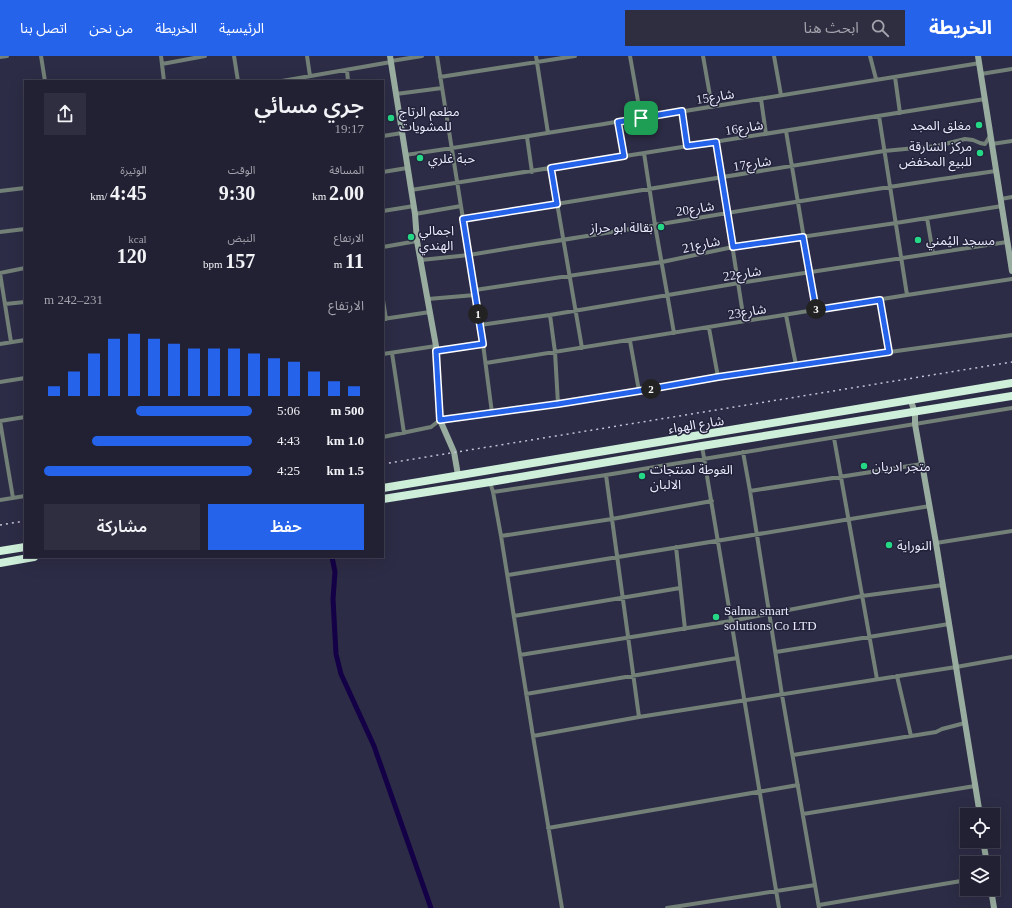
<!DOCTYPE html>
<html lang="ar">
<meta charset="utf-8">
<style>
:root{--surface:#222134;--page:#2e2e40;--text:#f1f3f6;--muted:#a2a3ac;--line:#3f3e4f;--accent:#2563eb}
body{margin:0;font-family:"Times New Roman","Noto Sans Arabic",serif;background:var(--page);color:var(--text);direction:rtl;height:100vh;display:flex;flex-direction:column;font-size:15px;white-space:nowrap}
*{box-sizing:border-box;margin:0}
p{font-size:13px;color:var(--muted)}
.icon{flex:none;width:22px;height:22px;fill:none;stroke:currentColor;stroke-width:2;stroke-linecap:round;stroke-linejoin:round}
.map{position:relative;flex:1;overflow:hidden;direction:ltr}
.panel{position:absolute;left:24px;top:24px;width:360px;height:478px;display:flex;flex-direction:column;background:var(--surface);border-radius:0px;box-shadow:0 4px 16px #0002,0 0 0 1px var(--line);direction:rtl}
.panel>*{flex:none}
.controls{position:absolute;left:960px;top:752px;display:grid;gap:8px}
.controls a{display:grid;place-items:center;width:40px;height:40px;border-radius:0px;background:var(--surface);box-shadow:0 4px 16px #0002,0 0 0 1px var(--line);font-size:20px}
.pin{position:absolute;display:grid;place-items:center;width:34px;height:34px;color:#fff;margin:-17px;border-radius:8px;box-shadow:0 2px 6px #0006}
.km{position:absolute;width:20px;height:20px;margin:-10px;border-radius:50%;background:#222;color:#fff;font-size:11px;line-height:20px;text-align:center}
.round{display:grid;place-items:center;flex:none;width:42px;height:42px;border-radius:0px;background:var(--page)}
.overview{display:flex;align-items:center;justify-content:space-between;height:68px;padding:0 20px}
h1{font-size:22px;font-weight:600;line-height:30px}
.stats{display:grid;grid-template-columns:repeat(3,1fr);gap:6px;height:68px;padding:4px 20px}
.stats div{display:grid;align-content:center}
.stats b{font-size:20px;font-weight:600}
.stats small{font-size:11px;font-weight:400}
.stats p{font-size:11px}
.chart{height:112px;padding:8px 20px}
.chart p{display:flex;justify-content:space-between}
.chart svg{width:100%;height:72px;margin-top:4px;stroke:var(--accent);stroke-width:6}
.primary-button{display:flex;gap:8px;margin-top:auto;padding:8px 20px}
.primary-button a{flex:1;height:46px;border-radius:0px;background:var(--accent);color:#fff;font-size:16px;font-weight:600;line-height:46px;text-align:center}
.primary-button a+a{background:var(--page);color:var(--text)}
ul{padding:0 20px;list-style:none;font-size:13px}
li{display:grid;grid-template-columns:64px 48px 1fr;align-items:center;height:30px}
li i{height:10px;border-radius:5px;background:var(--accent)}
header{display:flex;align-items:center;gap:24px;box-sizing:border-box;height:56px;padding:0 20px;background:var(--accent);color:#fff}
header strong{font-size:19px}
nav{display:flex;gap:22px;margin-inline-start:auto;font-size:14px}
.search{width:280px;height:36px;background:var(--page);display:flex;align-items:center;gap:10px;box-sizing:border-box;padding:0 14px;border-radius:0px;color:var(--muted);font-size:15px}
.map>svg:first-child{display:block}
</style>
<header>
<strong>الخريطة</strong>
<div class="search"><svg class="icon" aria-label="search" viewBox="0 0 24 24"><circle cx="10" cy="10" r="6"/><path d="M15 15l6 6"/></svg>ابحث هنا</div>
<nav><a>الرئيسية</a><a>الخريطة</a><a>من نحن</a><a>اتصل بنا</a></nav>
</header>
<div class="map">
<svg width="1012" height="852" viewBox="0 0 1012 852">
<rect width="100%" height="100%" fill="#2d2c46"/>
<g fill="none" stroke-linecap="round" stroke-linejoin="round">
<!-- canal -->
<path stroke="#140046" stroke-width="5" d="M332,501L335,516L333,543L336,598L341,618L374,690L431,852"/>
<!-- street -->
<path stroke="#728077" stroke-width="4" d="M41,0L45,25
M161,0L164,25
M234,0L238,25
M307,0L310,20
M437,0L483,288L492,357
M536,0L548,77
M630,0L641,62
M703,0L712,51
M774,0L781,39
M870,0L876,23
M0,1L7,0
M391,5L422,0
M162,8L205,0
M347,14L348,25
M981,18L1012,13
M440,21L575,0
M895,21L900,57
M282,25L391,6
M396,38L442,32
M761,43L766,78
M681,55L687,90
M879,60L907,239
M618,66L624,100
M786,75L816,254
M383,80L402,77
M527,81L532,116
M716,86L744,265
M992,88L1012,85
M644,97L655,169L674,277
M405,99C484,88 563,74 642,62C754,43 867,25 980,7
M551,112L582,292
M383,116L407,112
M411,134L985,43
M0,135L25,132
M1001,143L1012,141
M383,155L414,150
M415,158L461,150
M927,162L933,197
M463,163L884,95L937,90L965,83L973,84L980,87L985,88L990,80
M0,176L25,173
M383,191L417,185
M421,204L469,199L511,192C673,167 834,138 996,115
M0,217L11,286
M0,217L25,212
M475,234L662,206L733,191L896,167L1002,150
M428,243L475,239
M383,244L386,263
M879,244L889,296
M5,248L25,246
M550,259L555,296L558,348
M786,259L796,309
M383,263L430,256
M480,269L550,259L739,227L1007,186
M709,272L718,321
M630,285L639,335
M0,288L25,284
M436,295L483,288
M392,297L404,377
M383,298L436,290
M486,307L907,239L1012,223
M0,326L25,322
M0,365L13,442
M0,365L25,361
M383,381L431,371L440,364L558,348L639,335L718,321L796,309L1012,279
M834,382L877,623
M702,390L779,852
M743,396L750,435L782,639L819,852
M606,419L639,661
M490,426L493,436L501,480L533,680L562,852
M750,435L922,408
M493,436L606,419L1012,352
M0,444L25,440
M501,480L612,463L712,445
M936,487L1012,475
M676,491L685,573
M508,519L930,450
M514,560L680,532
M776,596L949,568
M520,599L731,565L862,540L943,529
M897,620L911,680
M526,638L737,602
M533,680L639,661L956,611L1012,601
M793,699L936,676L942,673L965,667
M803,758L975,730
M548,772L798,729
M819,849L967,824
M667,852L815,829"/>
<!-- secondary -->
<path stroke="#98ad9f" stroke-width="6" d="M390,0L415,158L417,185L436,290L440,364L454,396L458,419
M978,0L1012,215
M911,345L915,357V368L936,487L980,759
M983,785L987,807
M991,833L994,852"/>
<!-- highway -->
<path stroke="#cef0da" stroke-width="8" d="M383,432L1012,327
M383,443L490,426L702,390L1012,340
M0,495L25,491
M0,507L34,501"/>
<!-- rail -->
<path stroke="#c2c3d6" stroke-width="1.5" stroke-dasharray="2 4" stroke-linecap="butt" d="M383,408L1012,306
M0,469L25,465"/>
</g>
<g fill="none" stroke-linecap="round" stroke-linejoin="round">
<defs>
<path id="route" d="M682,55L687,90L716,86L733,191L803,181L816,254L880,244L889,296L718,321L639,335L558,348L440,364L436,295L483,288L463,163L557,148L551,112L624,100L618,66Z"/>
</defs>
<!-- route casing -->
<use href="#route" stroke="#fff" stroke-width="8"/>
<!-- route -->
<use href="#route" stroke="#2563eb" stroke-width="5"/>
</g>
<!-- markers -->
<g fill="#24d886" stroke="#23223b" stroke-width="1.5">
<circle cx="391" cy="62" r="4"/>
<circle cx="979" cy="69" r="4"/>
<circle cx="980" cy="97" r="4"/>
<circle cx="420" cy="102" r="4"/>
<circle cx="661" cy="171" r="4"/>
<circle cx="411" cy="181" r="4"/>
<circle cx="918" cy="184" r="4"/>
<circle cx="864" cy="410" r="4"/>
<circle cx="642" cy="420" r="4"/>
<circle cx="889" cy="489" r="4"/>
<circle cx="716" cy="561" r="4"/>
</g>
<g text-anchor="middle" stroke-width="3" stroke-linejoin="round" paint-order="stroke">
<!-- street labels -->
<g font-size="13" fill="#eaebfc" stroke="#23223b">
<text transform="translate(715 40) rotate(-9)" y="5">شارع15</text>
<text transform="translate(744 71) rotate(-9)" y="5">شارع16</text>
<text transform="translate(752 107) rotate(-9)" y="5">شارع17</text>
<text transform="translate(695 152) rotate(-9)" y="5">شارع20</text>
<text transform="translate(701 188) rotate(-12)" y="5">شارع21</text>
<text transform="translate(742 217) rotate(-9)" y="5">شارع22</text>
<text transform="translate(747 255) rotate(-9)" y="5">شارع23</text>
<text transform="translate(696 368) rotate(-9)" y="5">شارع الهواء</text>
</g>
<!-- poi labels -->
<g font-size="13" fill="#eaebfc" stroke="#23223b" text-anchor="start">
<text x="399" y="60">مطعم الرتاج<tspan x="399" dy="15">للمشويات</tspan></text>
<text x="971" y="74" text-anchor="end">مغلق المجد</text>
<text x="972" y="95" text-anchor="end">مركز الشارقة<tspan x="972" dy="15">للبيع المخفض</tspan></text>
<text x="428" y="107">حبة غلري</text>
<text x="653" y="176" text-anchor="end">بقالة ابو حراز</text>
<text x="419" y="179">اجمالي<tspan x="419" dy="15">الهندي</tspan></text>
<text x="926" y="189">مسجد اليُمني</text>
<text x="872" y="415">متجر ادريان</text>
<text x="650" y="418">الغوطة لمنتجات<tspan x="650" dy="15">الالبان</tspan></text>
<text x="897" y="494">النوراية</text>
<text x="724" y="559">Salma smart<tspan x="724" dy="15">solutions Co LTD</tspan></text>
</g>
</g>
</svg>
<div class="controls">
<a><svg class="icon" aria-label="locate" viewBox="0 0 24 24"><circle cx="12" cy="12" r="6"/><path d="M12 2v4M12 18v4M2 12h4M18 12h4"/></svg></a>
<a><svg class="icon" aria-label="layers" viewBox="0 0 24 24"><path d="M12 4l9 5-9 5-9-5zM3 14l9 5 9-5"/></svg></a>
</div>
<div class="pin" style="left:641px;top:62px;background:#1e9e55"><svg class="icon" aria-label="arrive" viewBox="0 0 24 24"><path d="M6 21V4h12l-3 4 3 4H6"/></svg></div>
<b class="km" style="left:478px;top:258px">1</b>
<b class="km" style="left:651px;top:333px">2</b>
<b class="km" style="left:816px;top:253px">3</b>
<section class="panel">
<div class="overview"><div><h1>جري مسائي</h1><p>19:17</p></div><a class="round"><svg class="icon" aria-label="share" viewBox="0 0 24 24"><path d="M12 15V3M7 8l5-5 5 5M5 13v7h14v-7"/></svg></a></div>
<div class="stats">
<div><p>المسافة</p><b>2.00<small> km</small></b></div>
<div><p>الوقت</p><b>9:30</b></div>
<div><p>الوتيرة</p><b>4:45<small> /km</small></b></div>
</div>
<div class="stats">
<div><p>الارتفاع</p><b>11<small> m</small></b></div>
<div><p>النبض</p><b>157<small> bpm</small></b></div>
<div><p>kcal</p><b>120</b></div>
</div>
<div class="chart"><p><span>الارتفاع</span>231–242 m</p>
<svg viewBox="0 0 160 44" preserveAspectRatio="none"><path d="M5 44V38M15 44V29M25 44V18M35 44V9M45 44V6M55 44V9M65 44V12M75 44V15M85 44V15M95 44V15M105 44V18M115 44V21M125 44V23M135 44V29M145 44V35M155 44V38"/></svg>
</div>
<ul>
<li><b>500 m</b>5:06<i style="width:56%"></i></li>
<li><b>1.0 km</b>4:43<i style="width:77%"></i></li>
<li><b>1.5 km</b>4:25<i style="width:100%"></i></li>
</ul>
<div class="primary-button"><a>حفظ</a><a>مشاركة</a></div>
</section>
</div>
